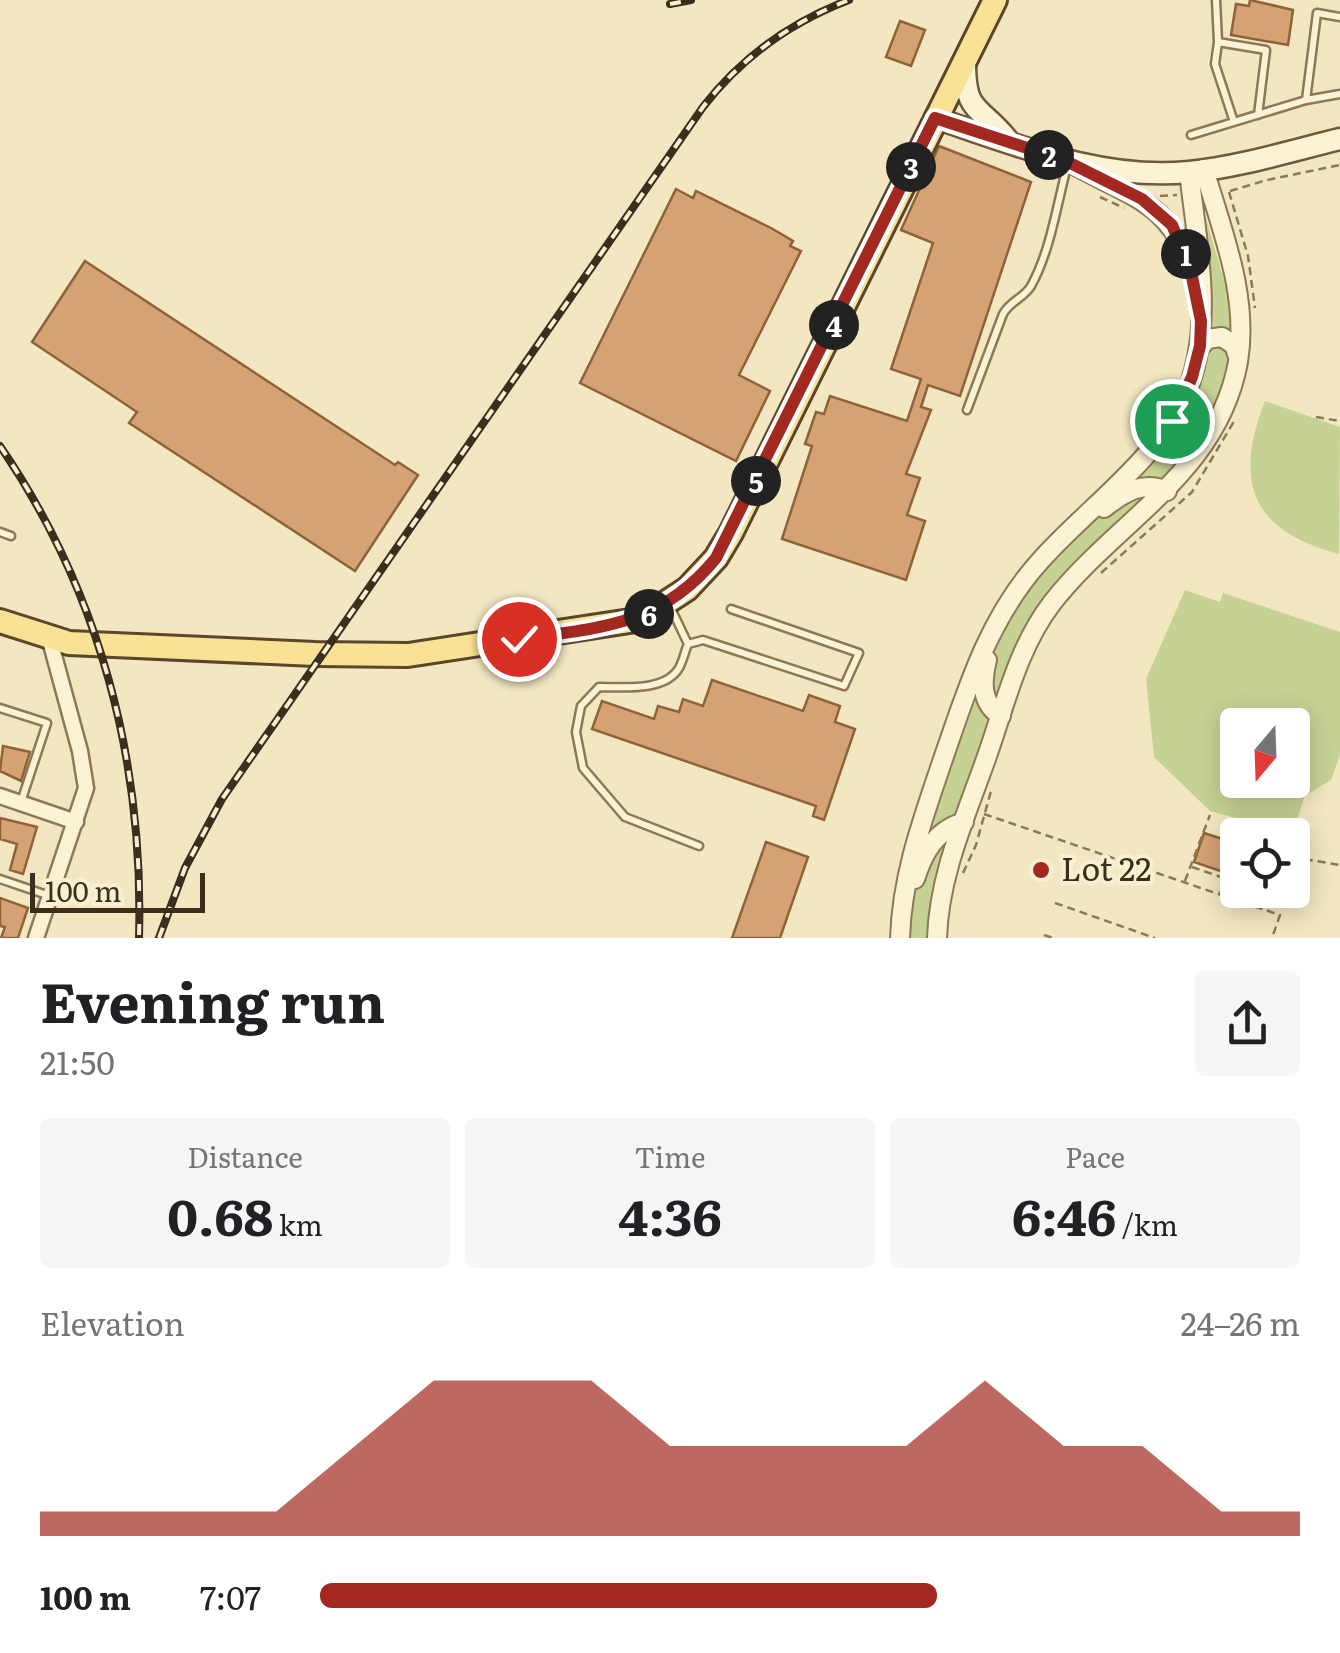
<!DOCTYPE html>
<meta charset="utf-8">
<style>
:root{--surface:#fff;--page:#f6f6f6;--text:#202124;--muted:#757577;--accent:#a32920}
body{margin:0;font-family:Literata,serif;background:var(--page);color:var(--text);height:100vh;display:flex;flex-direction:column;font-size:38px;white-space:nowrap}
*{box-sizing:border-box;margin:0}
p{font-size:32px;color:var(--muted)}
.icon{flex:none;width:55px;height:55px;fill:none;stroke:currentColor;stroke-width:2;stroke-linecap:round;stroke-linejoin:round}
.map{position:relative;height:938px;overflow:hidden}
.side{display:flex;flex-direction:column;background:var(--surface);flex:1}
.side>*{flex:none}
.needle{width:65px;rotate:199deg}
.fabs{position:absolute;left:1220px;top:708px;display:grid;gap:20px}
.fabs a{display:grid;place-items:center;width:90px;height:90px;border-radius:10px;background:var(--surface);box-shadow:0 5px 25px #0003;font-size:50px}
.scale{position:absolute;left:30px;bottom:25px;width:175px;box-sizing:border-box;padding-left:10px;border:5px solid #3c2e1c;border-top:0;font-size:28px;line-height:35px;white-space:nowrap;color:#3c2e1c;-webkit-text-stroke:8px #f9f0d1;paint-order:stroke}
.pin{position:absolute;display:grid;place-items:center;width:85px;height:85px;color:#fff;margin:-42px;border:5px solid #fff;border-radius:50%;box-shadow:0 2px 10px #0007}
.km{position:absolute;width:50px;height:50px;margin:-25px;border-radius:50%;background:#222;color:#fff;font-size:28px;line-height:50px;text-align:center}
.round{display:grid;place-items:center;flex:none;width:105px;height:105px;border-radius:10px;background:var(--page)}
.head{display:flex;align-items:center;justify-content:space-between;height:170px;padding:0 40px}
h1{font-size:55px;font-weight:700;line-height:75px}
.figures{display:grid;grid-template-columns:repeat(3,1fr);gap:15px;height:170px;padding:10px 40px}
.figures div{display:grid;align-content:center;border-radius:10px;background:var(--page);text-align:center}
.figures b{font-size:50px;font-weight:700}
.figures small{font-size:28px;font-weight:400}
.figures p{font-size:28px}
.chart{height:280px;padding:20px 40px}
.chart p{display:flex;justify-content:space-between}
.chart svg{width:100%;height:180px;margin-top:10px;fill:var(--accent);opacity:.7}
ul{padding:0 40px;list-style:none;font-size:32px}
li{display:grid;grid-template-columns:160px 120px 1fr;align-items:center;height:75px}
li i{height:25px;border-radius:12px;background:var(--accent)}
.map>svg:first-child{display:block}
</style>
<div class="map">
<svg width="1340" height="938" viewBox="0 0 1340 938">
<rect width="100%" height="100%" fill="#f2e7c1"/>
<!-- green -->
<path fill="#c6d294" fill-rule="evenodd" d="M1199,194L1231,305L1233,334L1209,331Z
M1217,341L1232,355C1221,409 1200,438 1167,480H1129L1205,351Z
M1265,401L1340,427L1339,554C1252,531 1233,483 1265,401Z
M1151,493L1072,569L995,704C993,694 989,683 988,673C988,631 1083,517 1120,500C1129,496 1141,495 1151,493Z
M1185,590L1220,602L1223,593L1340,632V755L1331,780L1305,796L1294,828L1289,832L1210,811L1154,757L1146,679ZM1238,725H1292V780H1238Z
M975,689L991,719L957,815L944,821L925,838Z
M951,835L930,938H910C913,888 916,871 951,835Z"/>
<!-- building -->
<path fill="#d5a373" stroke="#90623a" stroke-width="2.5" d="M1250,0L1293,10L1288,45L1231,35L1236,4L1249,6Z
M900,21L925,30L911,66L886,57Z
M939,146L1031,182L960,396L928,385L921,407L931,410L906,474L920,478L907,515L925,521L906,580L782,539L812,446L805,444L816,412L824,414L830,396L907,421L921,379L891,369L933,243L901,230Z
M676,189L693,198L696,191L771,228L793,241L790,246L801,251L739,375L770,391L736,461L580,383Z
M85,261L395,465L398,462L418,475L355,571L129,423L137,412L32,342Z
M712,680L803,711L809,695L840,706L835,722L855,729L824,820L813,816L816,806L592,729L602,701L654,719L658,706L679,712L683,699L703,706Z
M3,746L30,752L21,781L0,771Z
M0,818L37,827L23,874L10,870L17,844L0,839Z
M1204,833L1238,844V877L1194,862Z
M766,842L808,857L780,938H732Z
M0,898L28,908L18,938H1L5,927L0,926Z"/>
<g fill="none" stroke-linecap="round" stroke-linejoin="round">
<defs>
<path id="service" d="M1216,0L1218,42L1215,64L1234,122
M1218,42L1266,50L1258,115
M1306,100L1340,94
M1191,135L1306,100L1317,13L1340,17
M967,410L1003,314C1010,301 1024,298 1031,286C1051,250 1057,203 1068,163
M0,532L11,536
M669,604L688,644C685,651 683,661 679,668C665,692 622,687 599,687L581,706L576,732L583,768L625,817L699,846
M688,644L703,640L844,686L859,653L731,609
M0,708L47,723L21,802
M0,879L50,896"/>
<path id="minor" d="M0,796L76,822
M36,938L86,788L80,751L49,637"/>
<path id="tertiary" d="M1074,165C1129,196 1175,204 1192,274
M1199,349L1207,339L1222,337L1234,345L1238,357
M1104,508C1123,493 1143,480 1167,491
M987,660C982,681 980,703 1001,716
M915,879C924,851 936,830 964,822
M900,938C902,876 922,821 942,762C967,690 988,618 1041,560C1088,507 1162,457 1188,389C1214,320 1197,244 1189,172
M937,938C939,874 966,816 987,756C1005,705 1018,647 1052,603C1116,521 1218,473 1238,362C1249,296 1222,231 1204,169"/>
<path id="secondary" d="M965,61C965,115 978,103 1008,140
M935,118C1017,145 1102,181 1189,172C1239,167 1291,151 1340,139"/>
<path id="primary" d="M0,621L69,643L315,654L408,655L630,621L650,613L687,589L716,558L731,533L995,0"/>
</defs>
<!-- service casing -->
<use href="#service" stroke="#8e7856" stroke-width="11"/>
<!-- minor casing -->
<use href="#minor" stroke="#8e7856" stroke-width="19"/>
<!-- tertiary casing -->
<use href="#tertiary" stroke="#8e7856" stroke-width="22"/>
<!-- secondary casing -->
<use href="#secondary" stroke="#70593a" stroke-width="25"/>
<!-- primary casing -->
<use href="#primary" stroke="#5b452b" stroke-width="28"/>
<!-- path -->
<path stroke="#8e7856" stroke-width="2.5" stroke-dasharray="8 5" stroke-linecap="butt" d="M1230,191L1267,180L1340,165
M1229,192L1248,256L1255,308
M1160,196L1177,195
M1100,197L1124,208
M1316,417L1340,421
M1101,573L1192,492L1236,418
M984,814L1280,915L1272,938
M1292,857L1340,865
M1192,867L1238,883
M963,873L976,845L991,791
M1185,881L1210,815
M1258,890H1259
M1220,893L1228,871
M1055,903L1155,938
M1044,935L1053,938"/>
<!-- service -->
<use href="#service" stroke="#fcf3d5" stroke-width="6"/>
<!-- minor -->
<use href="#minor" stroke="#fcf3d5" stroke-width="14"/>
<!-- tertiary -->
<use href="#tertiary" stroke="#fcf3d5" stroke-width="18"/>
<!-- secondary -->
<use href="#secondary" stroke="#fcf3d5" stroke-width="20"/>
<!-- primary -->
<use href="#primary" stroke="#f9e295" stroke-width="22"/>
<defs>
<path id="rail" d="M670,4L691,0
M0,446C100,592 144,761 139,938
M159,938L185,868L222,799L703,107C741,58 791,22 849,0"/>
</defs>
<!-- rail casing -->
<use href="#rail" stroke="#3c2e1c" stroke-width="8"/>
<!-- rail -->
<use href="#rail" stroke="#f9f0d1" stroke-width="4" stroke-dasharray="11" stroke-linecap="butt"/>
</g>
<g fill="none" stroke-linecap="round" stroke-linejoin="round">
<defs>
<path id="route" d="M519,639C599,628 661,626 716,558L935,118L1064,160L1142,199L1172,225L1190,267L1201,321L1200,346L1192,377L1172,421"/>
</defs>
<!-- route casing -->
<use href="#route" stroke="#fff" stroke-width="20"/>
<!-- route -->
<use href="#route" stroke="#a32920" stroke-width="12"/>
</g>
<!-- markers -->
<circle fill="#a32920" stroke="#f9f0d1" stroke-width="4" cx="1041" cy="870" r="10"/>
<g text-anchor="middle" stroke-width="8" stroke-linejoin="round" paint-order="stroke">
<!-- poi labels -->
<g font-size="32" fill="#3c2e1c" stroke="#f9f0d1" text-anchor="start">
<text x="1061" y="881">Lot 22</text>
</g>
</g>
</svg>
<div class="fabs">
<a><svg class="needle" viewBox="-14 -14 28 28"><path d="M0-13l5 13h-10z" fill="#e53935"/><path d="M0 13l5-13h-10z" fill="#757577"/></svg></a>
<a><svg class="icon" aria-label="locate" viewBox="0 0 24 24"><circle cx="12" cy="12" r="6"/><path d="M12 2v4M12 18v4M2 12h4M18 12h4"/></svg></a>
</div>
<div class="scale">100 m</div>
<div class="pin" style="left:1172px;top:421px;background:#1e9e55"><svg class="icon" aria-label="arrive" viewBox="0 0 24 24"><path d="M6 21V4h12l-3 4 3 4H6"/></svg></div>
<div class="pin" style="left:519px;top:639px;background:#d93025"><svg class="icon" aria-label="check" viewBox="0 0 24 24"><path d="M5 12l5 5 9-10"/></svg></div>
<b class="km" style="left:1186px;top:254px">1</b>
<b class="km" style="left:1049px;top:155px">2</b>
<b class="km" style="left:911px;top:167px">3</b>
<b class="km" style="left:834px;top:325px">4</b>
<b class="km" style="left:756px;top:481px">5</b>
<b class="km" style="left:649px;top:614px">6</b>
</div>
<section class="side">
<div class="head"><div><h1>Evening run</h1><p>21:50</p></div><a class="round"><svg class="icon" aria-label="share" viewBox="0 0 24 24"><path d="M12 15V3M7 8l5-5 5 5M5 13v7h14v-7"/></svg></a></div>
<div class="figures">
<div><p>Distance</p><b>0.68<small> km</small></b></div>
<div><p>Time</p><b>4:36</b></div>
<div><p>Pace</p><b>6:46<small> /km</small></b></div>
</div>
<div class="chart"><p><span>Elevation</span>24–26 m</p>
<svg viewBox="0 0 160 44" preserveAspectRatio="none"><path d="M0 44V38L10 38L20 38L30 38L40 22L50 6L60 6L70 6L80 22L90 22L100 22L110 22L120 6L130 22L140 22L150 38L160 38V44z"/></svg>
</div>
<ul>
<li><b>100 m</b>7:07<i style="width:63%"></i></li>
</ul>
</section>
